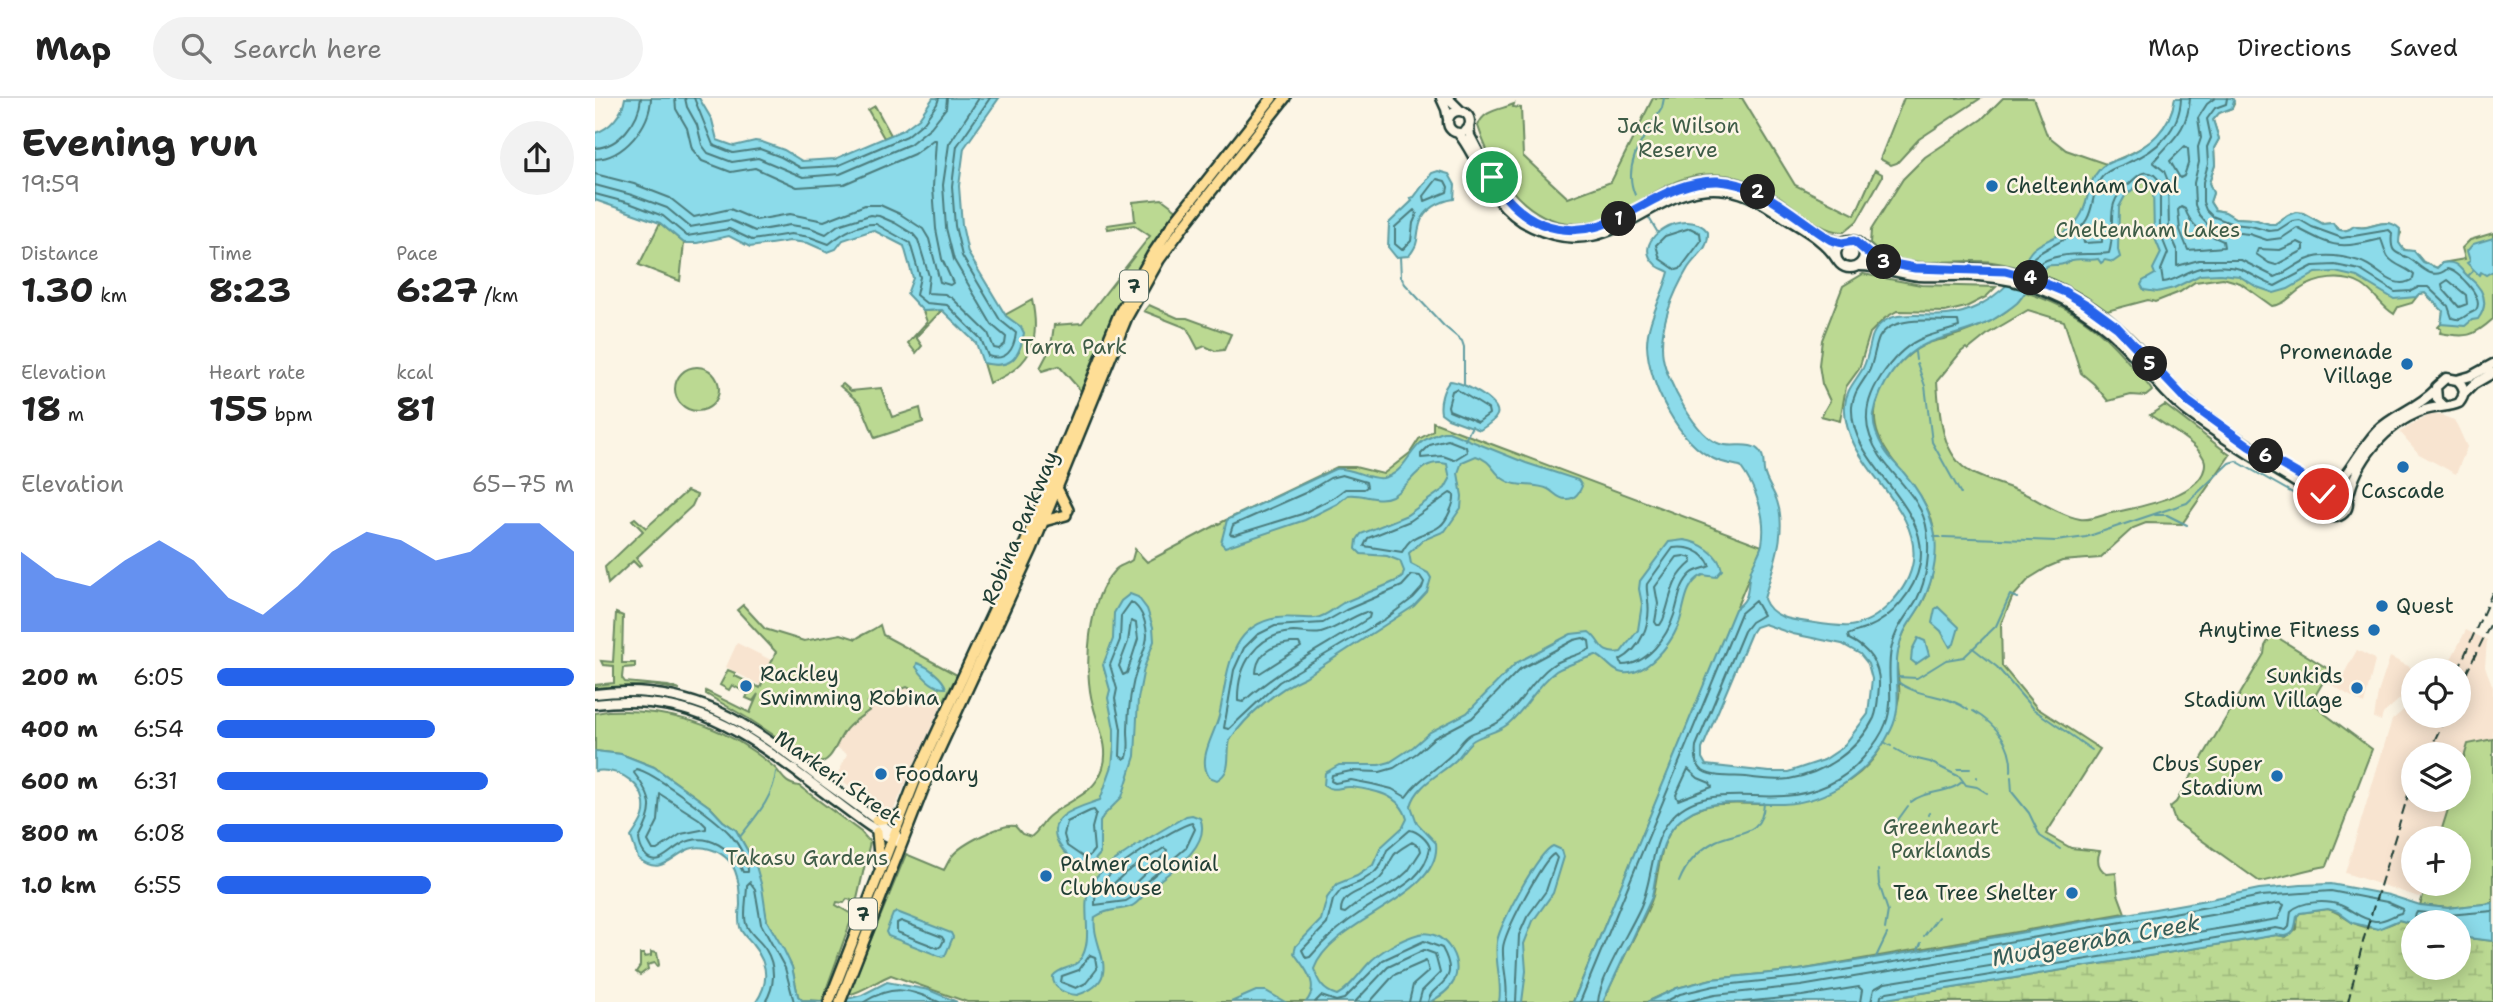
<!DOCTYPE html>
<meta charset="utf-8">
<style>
:root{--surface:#fff;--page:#f2f2f2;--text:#222;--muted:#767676;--line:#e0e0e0;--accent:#2563eb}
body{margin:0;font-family:"Shantell Sans",sans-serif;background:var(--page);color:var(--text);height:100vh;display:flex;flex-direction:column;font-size:26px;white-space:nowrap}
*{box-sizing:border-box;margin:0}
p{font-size:23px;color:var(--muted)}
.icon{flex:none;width:38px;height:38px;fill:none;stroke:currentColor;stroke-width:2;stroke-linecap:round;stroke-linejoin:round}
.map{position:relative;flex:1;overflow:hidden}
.details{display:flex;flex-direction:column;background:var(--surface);width:595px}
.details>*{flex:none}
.controls{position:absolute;left:1806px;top:560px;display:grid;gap:14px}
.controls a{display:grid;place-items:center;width:70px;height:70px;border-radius:50%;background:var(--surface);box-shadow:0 4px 18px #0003;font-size:35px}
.pin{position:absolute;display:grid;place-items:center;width:60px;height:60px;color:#fff;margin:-30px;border:4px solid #fff;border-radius:50%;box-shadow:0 2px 7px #0007}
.km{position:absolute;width:35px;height:35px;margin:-18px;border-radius:50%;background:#222;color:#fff;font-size:19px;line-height:35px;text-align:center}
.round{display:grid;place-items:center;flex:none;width:74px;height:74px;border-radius:37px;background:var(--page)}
.overview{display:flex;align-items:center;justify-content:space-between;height:119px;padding:0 21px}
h1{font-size:38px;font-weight:700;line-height:52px}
.stats{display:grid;grid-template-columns:repeat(3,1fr);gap:10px;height:119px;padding:7px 21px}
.stats div{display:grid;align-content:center}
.stats b{font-size:35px;font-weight:700}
.stats small{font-size:19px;font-weight:400}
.stats p{font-size:19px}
.chart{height:196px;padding:14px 21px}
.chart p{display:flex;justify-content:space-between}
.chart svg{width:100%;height:126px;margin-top:7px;fill:var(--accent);opacity:.7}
ul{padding:0 21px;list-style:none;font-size:23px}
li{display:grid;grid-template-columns:112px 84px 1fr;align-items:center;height:52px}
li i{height:18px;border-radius:9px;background:var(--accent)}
header{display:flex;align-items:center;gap:42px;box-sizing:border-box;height:98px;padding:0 35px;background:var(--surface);border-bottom:2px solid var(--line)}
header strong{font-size:33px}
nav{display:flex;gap:38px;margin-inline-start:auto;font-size:24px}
.search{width:490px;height:63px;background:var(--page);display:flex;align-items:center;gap:18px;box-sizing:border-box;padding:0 24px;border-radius:38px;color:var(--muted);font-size:26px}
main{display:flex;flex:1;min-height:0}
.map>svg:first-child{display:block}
</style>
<header>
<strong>Map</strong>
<div class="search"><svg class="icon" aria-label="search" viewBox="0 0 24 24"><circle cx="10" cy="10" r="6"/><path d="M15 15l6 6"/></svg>Search here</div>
<nav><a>Map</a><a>Directions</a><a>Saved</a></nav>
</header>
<main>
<section class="details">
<div class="overview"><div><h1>Evening run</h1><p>19:59</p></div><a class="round"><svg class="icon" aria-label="share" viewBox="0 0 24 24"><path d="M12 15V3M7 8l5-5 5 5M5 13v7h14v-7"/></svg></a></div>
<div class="stats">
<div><p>Distance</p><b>1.30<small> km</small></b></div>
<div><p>Time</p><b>8:23</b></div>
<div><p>Pace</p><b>6:27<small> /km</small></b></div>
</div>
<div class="stats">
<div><p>Elevation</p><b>18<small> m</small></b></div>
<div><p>Heart rate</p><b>155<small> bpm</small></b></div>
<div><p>kcal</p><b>81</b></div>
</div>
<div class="chart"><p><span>Elevation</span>65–75 m</p>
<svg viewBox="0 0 160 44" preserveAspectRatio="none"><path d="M0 44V16L10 25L20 28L30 19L40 12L50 19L60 32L70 38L80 28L90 16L100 9L110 12L120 19L130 16L140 6L150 6L160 16V44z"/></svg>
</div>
<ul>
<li><b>200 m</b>6:05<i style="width:100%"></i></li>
<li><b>400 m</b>6:54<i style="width:61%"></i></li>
<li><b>600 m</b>6:31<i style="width:76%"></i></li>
<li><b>800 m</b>6:08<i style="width:97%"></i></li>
<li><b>1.0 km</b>6:55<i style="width:60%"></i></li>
</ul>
</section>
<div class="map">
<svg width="1898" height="904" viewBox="0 0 1898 904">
<defs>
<pattern id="wetland-marsh" width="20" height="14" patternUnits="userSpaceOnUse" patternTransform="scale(1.75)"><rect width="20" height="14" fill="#bbd992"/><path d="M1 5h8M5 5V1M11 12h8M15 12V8" fill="none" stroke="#a0bb7e"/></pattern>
</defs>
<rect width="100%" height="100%" fill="#fcf5e5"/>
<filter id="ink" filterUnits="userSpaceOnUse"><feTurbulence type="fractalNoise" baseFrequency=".0143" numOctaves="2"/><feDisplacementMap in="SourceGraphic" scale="14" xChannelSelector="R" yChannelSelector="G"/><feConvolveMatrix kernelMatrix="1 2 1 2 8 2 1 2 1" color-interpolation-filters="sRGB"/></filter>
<g filter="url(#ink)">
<!-- built -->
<path fill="#f8e4d0" d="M1834,317H1845L1859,322L1863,329L1872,349L1861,376L1824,356L1805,334Z
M1871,532L1892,542L1890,569L1898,589V641L1873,646L1864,676V656H1818V702H1856L1844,740H1818V786H1832L1828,797L1824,799L1750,775L1797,622L1818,604V618H1864V572H1845L1847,570L1851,571Z
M142,545L176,562L166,588L131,569Z
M1762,552L1778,560L1780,563L1769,606L1733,585L1739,575L1747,579Z
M1795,559L1821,572H1818V584L1808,598L1788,616L1786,623L1779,620L1783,595Z
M312,589L347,606L299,711L290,714L246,682L244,674L252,656L241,649L252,629L276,611L273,604Z"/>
<!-- green -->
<path fill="#bbd992" stroke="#6d8b63" stroke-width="2" d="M1058,0H1147L1200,87L1260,117L1280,72L1287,76V79L1262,123L1249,134C1227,135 1203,111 1185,99C1170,90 1154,82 1137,78C1082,68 1058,101 1013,119C945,145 902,87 883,28C888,12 905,12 919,6L918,9L926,10L928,58L973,100L1016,84Z
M1309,0H1386L1324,41L1302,65L1296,67L1285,61Z
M1408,0H1438L1452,37L1471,52L1511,66C1545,52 1574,41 1580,0H1637L1639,6L1637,10L1624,15L1618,22L1624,41L1619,50L1620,67L1614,85L1618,95L1615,104L1620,112L1630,114L1640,120L1658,121L1674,126H1680L1693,117L1701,114L1708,115L1728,126L1738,125C1742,134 1751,135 1759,128C1775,135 1793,113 1806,135C1800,145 1807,154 1819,153L1828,164L1842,170L1847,165L1870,161L1867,150L1875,142L1898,135V221C1878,239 1871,240 1845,235L1846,231L1843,229L1846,226L1848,213L1830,195L1824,196L1817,205L1803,209L1799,216C1786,208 1779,194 1767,187C1748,176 1721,180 1704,192C1695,199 1689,207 1677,208L1645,185L1628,180L1600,184L1585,194L1560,204L1553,202L1512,213C1478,188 1439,170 1397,164C1362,159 1301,175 1275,146L1276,132L1308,81L1330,59L1387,21Z
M280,8L296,37L289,40L273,12Z
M567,101L583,113C541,168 510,228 486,293L464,268L447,273L445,270L456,249L459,227L487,225L555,138L539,127L513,131L512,127L540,123L538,104Z
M65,125L89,145L85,183L44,167Z
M1268,176L1326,187L1401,189L1391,199L1371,209L1350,214L1302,213L1290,220L1275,235L1264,271L1251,289L1245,323L1226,318L1235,303L1227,286L1224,267L1227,242L1248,188Z
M1430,194C1482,211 1506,230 1540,272C1545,279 1553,285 1557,293L1551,298L1536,297L1513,303L1499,286L1486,275L1469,223L1433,212L1394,235L1373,252L1371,250L1366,254L1342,283C1344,314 1346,359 1377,375C1392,383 1410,387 1426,394C1445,403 1465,417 1485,421C1494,423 1507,417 1516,415C1540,410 1611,398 1610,365C1609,349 1568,326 1555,317L1570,307L1635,357L1587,426L1551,425L1538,430L1505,460L1467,463L1453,469L1435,480L1417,500L1406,526L1407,568L1442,610L1505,651L1451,736L1476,750L1505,753C1501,763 1504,771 1512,776L1521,775L1523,796L1530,815L1204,872L1117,881L1082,890L1052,904H1008C1018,881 1029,859 1040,837C1046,825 1054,811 1058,798C1064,775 1064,742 1083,724C1113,695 1152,710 1189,705C1227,701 1266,684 1286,649C1292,639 1302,611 1304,599C1306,585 1299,568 1303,552C1307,532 1317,521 1327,505C1338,486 1343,449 1338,428C1328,376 1259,351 1286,292C1295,274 1311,256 1329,247C1337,243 1347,242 1355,239C1382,231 1414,218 1430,194Z
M437,202C446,245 436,269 394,285L388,265C405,268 413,268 424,253L410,217Z
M554,207L583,220H592L636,236L629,252L620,253L610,248L603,251L592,230L549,213Z
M347,212L321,239L327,248L321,255L313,245L332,224L328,213Z
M80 291a22 22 0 1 1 44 0a22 22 0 1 1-44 0Z
M248,286L256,293L286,290L297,319L325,310L328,324L280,340L266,306L245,288Z
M838,324L1167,448L978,904H372L296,877C281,883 270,893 253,897L311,756L349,772C352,767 354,761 358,757C367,746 407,725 420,728L427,736L436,739C445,732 446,725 453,719C473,701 498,699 508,670C515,648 503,629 498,607C488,572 493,501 519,473C523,467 531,467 537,462L540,451L552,464L629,423L742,369H760L788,376L815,355L824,341L838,333Z
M92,393L102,397L97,408L41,460L46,467L44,469L38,463L13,486L10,469L48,433L37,422L40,420L51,430Z
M148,507L170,531L209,543L246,536L261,541C269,535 277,533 285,527L288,537L362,577L347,606L312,589L273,604L276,611C269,617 260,622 253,629C242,639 239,666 221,665L154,621L111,596V593L155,615L163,596L158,603L151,600L153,596L137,587L134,592L125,587L133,572L140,575V578L165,590L181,554L142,512Z
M21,515L28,518L27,565H40V569L28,570L27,580L30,584L73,588L85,592L56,587L0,590V587L19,585V568L8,567L6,563L18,564Z
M1677,536L1735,572L1717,603L1730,616L1777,651L1732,768C1709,771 1688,780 1665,784L1580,723L1575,709L1581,704L1669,556L1670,548Z
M13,613C66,611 114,622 158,653C165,658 173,664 180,670C189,679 188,685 204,688L266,734L275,744L260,810L256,809V802L252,801L249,805L242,804L241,807L258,817L227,903L207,902L203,898L197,869L172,823L161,768L141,732L128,723L115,709L59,669L26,656L0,653V615Z
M1898,641V805L1853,810L1825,807L1832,786H1864V740H1844L1856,702H1864V676L1873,646Z
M56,854L62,855L64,867L62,868L60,865L52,867L53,871L45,877L41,874L45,868V856H49V859L56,858Z"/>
<!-- wetland -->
<path fill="url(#wetland-marsh)" stroke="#6d8b63" stroke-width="2" d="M1733,811C1744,814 1749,820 1759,825C1775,833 1789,830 1804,822L1818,826V870H1864V839L1898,843V904H1272L1682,837L1691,839L1701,831L1702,818L1705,815Z"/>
<!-- water -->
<path fill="#8cdbea" stroke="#609ca1" stroke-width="2" fill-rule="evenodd" d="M30,0H104L117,22L122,42L139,48L160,43L167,44L189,52L207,63L240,61L308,32L324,20L338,0H404L369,50L364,88L367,127L373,155L411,218L426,229L429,235C424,262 415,271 388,265L381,245L347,212L328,213L312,196L318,180L309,148L278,132L248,142L241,151L233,154L213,145L195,143L155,149L134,138L102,145H89L65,125L0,102V35C15,31 28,15 30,0Z
M1580,0H1637L1639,3L1637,10L1624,15L1618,22L1624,41L1619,50L1620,67L1614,85L1618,95L1615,104L1620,112L1630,114L1640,120L1658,121L1674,126H1680L1693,117L1701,114L1708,115L1728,126L1738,125C1742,134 1751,135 1759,128C1775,135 1789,116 1805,131L1804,145L1809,152L1819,153L1828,164L1842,170L1847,165C1863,162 1864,171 1875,180C1888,191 1895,205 1883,221L1877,222L1870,228L1846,226L1848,213L1830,195L1824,196L1821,199L1799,201L1762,179L1740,174L1721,175L1693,191L1679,195L1662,189L1644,178L1625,176L1605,177L1579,190L1562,194L1549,192L1546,187L1548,183L1560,176L1558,171L1566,155L1559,138L1558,87L1556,82H1549L1530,98L1524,109L1523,152L1525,159L1518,164L1510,162L1506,165L1503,161C1495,163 1486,160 1477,162C1471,164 1473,165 1468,166C1463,168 1456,166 1452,168C1442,173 1430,197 1422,205C1415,211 1404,218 1396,223C1375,234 1352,237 1331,246C1305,257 1284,288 1279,316C1277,327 1283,341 1289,351C1294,360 1302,367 1309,375C1322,390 1332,406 1337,425C1345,449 1339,481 1328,503C1318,523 1307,529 1303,554C1298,581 1309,606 1296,632C1276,674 1234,704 1188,706C1152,707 1110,696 1082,725C1065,742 1061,776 1057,799L1008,904H978L1140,511C1158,499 1150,490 1156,472C1159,463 1165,455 1167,446C1172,419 1161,390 1145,368C1137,366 1127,365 1119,361C1084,345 1053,285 1052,247C1052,222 1068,198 1074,174C1069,171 1063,170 1060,166C1033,141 1093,107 1113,134C1114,152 1102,156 1093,170C1078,195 1063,230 1068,260C1072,283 1101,339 1125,346C1136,350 1152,344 1161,350C1170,356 1168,364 1169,373C1171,384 1179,393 1182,403C1193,435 1177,470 1169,501C1176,519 1195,522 1213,524C1226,526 1242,529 1255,528C1284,524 1314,492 1318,463C1326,405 1246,366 1250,307C1251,291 1261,283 1268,270C1273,260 1274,250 1277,239C1289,207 1327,220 1352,217C1363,216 1373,213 1383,208C1400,199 1415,186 1426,170C1432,162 1432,155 1441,149C1455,139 1474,136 1484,120C1495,105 1491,86 1504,72C1509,65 1519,63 1527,60C1555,48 1575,31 1580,0ZM1169,526L1198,536L1247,546L1265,556L1273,566L1277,581L1273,616L1247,650L1229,662L1193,674H1174L1111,667L1107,660V651L1156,535L1160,529Z
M843,73L854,76L860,87L859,101C846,103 829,111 825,126C820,142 826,142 814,158L801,159L793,149L794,125L817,103L815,100L819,99L837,75Z
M1898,140V173L1891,177L1886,174L1884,177L1872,165L1875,163L1872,153L1878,146Z
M855,283C866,283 907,304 902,317C900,322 890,329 885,332L853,320L846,315C844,305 848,290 855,283Z
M848,334H854L931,365L983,382L987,388C985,394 980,401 972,401C964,402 959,394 953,391C940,385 922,390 910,382C897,374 898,363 881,358L867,364L863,375L867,398L866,410L850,433L828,442L814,455L816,466L833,475L836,480L832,494L819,508L710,579C682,591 652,617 635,642C631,658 638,673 622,682L614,679C602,660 619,638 624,618C633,580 631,528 682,520C695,518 707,521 720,520C731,519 739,510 748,505C767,496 788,490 807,480L809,473L805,463L792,458L766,456L761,451L762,442L766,436L812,417L850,390L855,381L852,366C825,359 817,387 797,398C783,405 768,395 753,397L742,406L710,422L630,449L626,445L632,422L740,371C758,369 772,382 788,380C809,376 813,354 828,343C834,339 841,337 848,334Z
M1089,442C1105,444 1124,456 1127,472L1121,479L1108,477C1088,487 1091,509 1083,528C1075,547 1051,578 1028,575C1017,574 1011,561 1001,557C993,560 967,569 961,573C941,588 932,610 913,626C902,635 891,635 879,642C872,646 867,656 861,662C845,677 822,686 816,708L822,725L841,745C847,800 737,820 719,871C723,884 728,893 742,897C755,890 763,877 773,866C785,853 806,841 824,836C848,830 869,861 859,883C854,893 844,899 835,904H711C726,886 709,870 699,855L701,848L726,822L732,800L742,786L762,778L778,767L786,749L808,729L812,721C805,696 779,692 756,689C745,688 740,695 729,687L730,675L744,667H784L795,664L818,649L835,634L872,615L921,565L976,536L994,534C1007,543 1004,558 1026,554L1043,532L1047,506L1044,491L1045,483L1074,444Z
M535,496L543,499L552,511L558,529L559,543L549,570L543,601L540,658L527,699L508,718L505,724V756L498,764L487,766C470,760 448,734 468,718C478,710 494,706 505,702L517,668L519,648V631L513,600L515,592L508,567L518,541L519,515L526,503Z
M1343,509L1364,529L1359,546L1355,549L1346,533L1337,525L1340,511Z
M1323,540L1330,543L1334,557L1321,566L1316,562L1317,552Z
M322,565C333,568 348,580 351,590C338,591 328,579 321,569Z
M0,653L26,656L59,669L115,709L128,723L141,732L161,768L167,789L172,823L189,852L197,869L203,898L207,902L225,903L256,900L267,897L292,884L334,892L362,904H161C175,884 173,865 157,846C153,841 146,835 145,829C143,822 144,814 145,807C145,783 142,759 115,751C81,740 74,785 43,760L36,739C41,731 48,723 49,714C52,686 24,670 0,673Z
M597,717L605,720C617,748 575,774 557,788C549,795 546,803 537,808C525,813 512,810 500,819C495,849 532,881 482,897C471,896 457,891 458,878C465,869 478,871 485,862C500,841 485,811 495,788C505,765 569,732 591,718Z
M958,748L967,752L969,759L958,795L938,823L929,846L931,873L927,904H904C908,884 899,865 902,844C904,827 944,753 958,748Z
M1736,786L1794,797L1825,807L1853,810L1898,805V843L1864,839V824H1818V826L1804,822L1783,831L1758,825L1743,814L1733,811L1705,815L1702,818C1700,832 1699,841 1682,837L1272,904H1052L1082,890L1117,881L1204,872L1310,855L1611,802L1664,791L1706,787Z
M302,814L356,835L358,839L350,858L347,859L293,838L291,834L298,816Z
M661,893H671L690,904H636Z"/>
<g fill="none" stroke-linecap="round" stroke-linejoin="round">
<!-- shore -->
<path stroke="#4b7c7d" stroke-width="2" d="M90,0L92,9L102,27L107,47L113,55L137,64L163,60L208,79L245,76L315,46L336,29L351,10L352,0
M99,0L118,47L138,55L165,51L186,59L206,70L242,68L312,38L329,24L342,6L344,0
M1586,0C1585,31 1562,53 1534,64C1527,68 1516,70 1510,76C1497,87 1500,107 1492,121C1481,141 1456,145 1439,159L1437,167L1441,168C1462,152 1490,158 1514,155C1523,127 1506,107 1535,85C1538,82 1544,76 1548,75C1557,73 1562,78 1565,85V135L1573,155L1566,172L1568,184C1581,183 1591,173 1605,170C1617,168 1638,167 1650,173C1660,178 1668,184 1680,188L1718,168L1740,167L1765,172L1800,194L1816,193L1824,189H1833L1853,208L1857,220C1865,222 1865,222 1872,217C1873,216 1880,213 1881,212C1890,199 1862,172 1852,171C1839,182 1829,172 1818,163C1806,153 1794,161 1797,135L1794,132L1747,140L1717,129L1705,122L1697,123L1683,132L1674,133L1656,128L1638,126L1617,118L1611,112L1608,104V84L1613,66L1612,49L1616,40L1612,21L1620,10L1631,6L1632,0
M1595,0C1593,32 1577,42 1558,64L1569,73L1573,83L1574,133L1582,151V168L1604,162H1646L1680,179C1692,175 1702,165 1714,161C1729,155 1750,159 1764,163C1783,168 1798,195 1818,181L1819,177C1811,169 1800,168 1793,159C1790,154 1788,146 1786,141C1744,151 1740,150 1702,130L1687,140L1672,142L1654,136L1634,134L1612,126L1604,117L1600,107L1599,85L1604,64L1603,49L1606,40L1603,20L1612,6L1620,0
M1590,48L1593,51L1594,63L1589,78L1585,80L1575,63Z
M0,50C24,49 44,23 46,0
M0,61C29,60 55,28 56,0
M0,76L39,86L75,100L99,119L135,111L161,122L195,116L229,123L270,107H285L305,116L328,131L334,141L345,184L355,187L358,185L347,161L341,131L338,89L341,42H338L319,56L249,86L202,89L160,70L136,74L107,63L97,51L92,30L81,11L80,0
M842,81L850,83L853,89L852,94L830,103L829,98Z
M0,87L37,97L72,110L95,129L135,122L160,133L195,127L216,130L231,136L243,127L275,117L284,118L300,125L318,136L323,142L334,178L332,195L350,196L357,200L393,235L399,250L404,251L410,246L411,239L397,227L359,162L351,130L348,87L354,46L384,0
M0,96L34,105L68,118L92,138L134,131L157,142L196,136L215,139L234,146C246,136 263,125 281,126L315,145L325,179L321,197L331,205L352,207L386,241L393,258C411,264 419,252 421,235L405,222L367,158L360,128L357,88L362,48L395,0
M1586,109L1590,111C1597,131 1610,135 1628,143L1629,149L1593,152L1585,132L1583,112Z
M819,112L822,116L818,125L816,143L807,152L800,146V129Z
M1504,122L1507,124V144L1489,145L1488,140Z
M1095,130L1105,135L1106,143L1085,171L1081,172L1065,161L1061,147L1070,138Z
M1703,144L1709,147V152L1681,167L1674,165L1661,156L1663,151L1685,152Z
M1853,182L1871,197L1872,206L1864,209L1848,191L1847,186Z
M861,291L893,311L894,316L883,324L854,312L853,308L857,293Z
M853,342L871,349L872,354L859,362L848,358L826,360V356L835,347Z
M747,377L771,384L772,389L769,391H750L738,400L707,416L639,437L635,436L638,427L710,395L735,380Z
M855,395L859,397C860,404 852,423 845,428C831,439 819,432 807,454L769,448L773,440L815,423Z
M1078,450C1094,448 1109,453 1115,468C1109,471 1102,471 1096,476C1084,487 1084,503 1079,517C1072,539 1052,567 1027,567L1025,562C1046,551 1056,526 1053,503C1053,496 1051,492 1052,486Z
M1089,458L1096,460L1097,464C1075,482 1077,498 1068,522L1065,527H1062L1060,524L1063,506L1060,489L1082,459Z
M817,477L825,478L829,484L827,490L818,500L790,521L684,584L634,631L629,630L639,572L649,550L662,537L680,528L728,525L751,512L807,488Z
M536,504C547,511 551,524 552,537C552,548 546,558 543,568C536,588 533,611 533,633C533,642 535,650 532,659L529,661L525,658L526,631L520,601L522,591L515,567L525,542L526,518Z
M771,514L775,516L774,520C731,548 685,570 648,604L643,603C642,568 661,536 698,534C708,534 717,537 726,535C742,531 755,519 771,514Z
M536,523L541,525L543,541L532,575L528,577L524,568L533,544Z
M988,540L994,543L995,551C983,558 967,560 956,568C935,584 926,607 905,623C896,630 886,631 876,636C868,640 864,649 858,655C842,671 824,680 811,699L797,691L777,686L756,682L740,685L736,683L737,677L756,673L785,674L799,670L822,655L839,640L877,620L925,571L979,542Z
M696,545H704L706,549L665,575H661C662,555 678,547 696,545Z
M41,671C57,673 122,722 135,736C143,745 154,763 153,774H148C139,752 112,732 87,746C79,750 72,758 64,761C51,765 45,750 44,741C60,712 59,701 39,675Z
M1093,671L1103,680L1115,685L1117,689L1083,702L1081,697Z
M65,696L104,721L111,728V731L86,736L62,752H58L53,743L63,723Z
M495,713L499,712L501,715L497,730L499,752L494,758L488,759L472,748L469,737L472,724Z
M597,725L600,731L591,750L551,784L539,798L531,803L500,807C500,802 500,795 502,791C508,776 581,728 597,725Z
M815,732C822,733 833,742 835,750C829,785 794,795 769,812C749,825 730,841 715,859L711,860L707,852L732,826L738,802L746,792L765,784L779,775L786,767L792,752Z
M817,744L825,749L826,753L813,773L804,781L764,804L750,815L746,814C745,795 768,794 781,784C792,776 792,767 799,757C804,751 811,748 817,744Z
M569,750L572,752L571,755L532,793L514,794V790L530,775Z
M306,823L347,839L349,842L346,848L343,850L302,834V825Z
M1824,824L1820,818L1822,814L1853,817L1898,813
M495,857L500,859L502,871L491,885L481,890L466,884L467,878L484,872Z
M170,904C180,889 181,868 171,852C166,843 154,836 151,826C148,815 152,799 152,787L155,784L160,791L166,826L190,870L199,904
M269,904C299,886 313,891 344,904
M720,904L726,898L741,903L749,901L788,862L829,843L847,850C868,888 836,884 833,904
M760,904L793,869L829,852L840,856L845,875L827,893L824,904
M775,904L799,877L831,863L834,873L818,887L814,904
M911,904C914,885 907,869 908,850C909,835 948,761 959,756L962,760L951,793L932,819L924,837L921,904
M985,904L1146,515L1160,503L1168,517L1156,524L1149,533L1101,648C1100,657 1100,667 1108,673C1119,680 1139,678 1151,679C1165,681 1180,683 1194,681C1229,675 1263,653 1279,620C1283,611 1283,597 1284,588C1285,566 1273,550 1254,541L1253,537C1258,534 1266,533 1272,530C1297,520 1320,493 1325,466C1336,405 1254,367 1257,309C1258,293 1269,284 1275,271C1279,261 1280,249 1284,240C1297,216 1340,224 1363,223L1364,229C1352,233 1340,235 1328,240C1302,250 1272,290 1272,318C1271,331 1278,347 1285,358C1302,383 1328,402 1332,433C1335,455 1332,481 1322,501C1311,520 1300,529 1296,552C1291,577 1300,601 1291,625C1286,639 1277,650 1268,660C1248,684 1219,696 1189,698C1151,701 1101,687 1074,723C1055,747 1058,781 1046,808C1035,833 1005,879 1003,904
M1070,904L1085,896L1119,888L1205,879L1311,862L1612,809L1666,798L1736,793L1792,804L1808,811L1806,815C1797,817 1790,824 1780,823C1765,821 1758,812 1745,807C1731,802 1707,803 1696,813L1694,829L1691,832L1681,830L1292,894L1286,898L1285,904
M1090,904L1120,897L1206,888L1312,870L1685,805L1689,807L1683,821L1290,885L1279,891L1276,904
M1148,904L1207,898L1264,889L1267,892L1265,904"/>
<!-- stream -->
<path stroke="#609ca1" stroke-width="2" d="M1040,97C1026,65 1051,37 1067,10L1069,0
M1054,120L1063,135
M805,159L806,179L810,186L849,228L867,243L869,249V286
M1873,178L1878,173
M1320,254L1321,262
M1322,265L1330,288L1337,344L1366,396
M870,342L877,328
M1560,417H1572L1592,427
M1339,439H1345
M1348,439L1461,443L1491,439L1592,405L1634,365L1641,363L1710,402L1716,411L1713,420
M1379,551L1402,569L1438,611L1497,652
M1302,579L1322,580L1351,562L1369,559L1401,528L1415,497L1422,500
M1302,583C1322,600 1352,595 1373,612
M1378,613C1400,626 1418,646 1416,674
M1289,644L1296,648
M1300,651L1314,659L1335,664L1365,679L1371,687L1382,689L1392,695
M1362,671H1375
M1416,679L1417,694L1434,715L1445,738L1465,751
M1382,680V679
M1316,704C1330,692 1355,696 1368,683
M1333,717L1334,715
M1331,727L1332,722
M1292,737L1313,708
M145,739C161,718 178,700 181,674
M1283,772L1284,786L1293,813L1290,831
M1084,784C1091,766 1104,752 1121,743C1143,733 1168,738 1169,705
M1329,838L1343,819
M1323,852L1326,845
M1281,859L1292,836"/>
<defs>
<path id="secondary" d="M846,0L851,11L853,21
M853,0L866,13
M853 24a11 11 0 1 1 22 0a11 11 0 1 1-22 0Z
M874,28L875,38C885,56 894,77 906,94C932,130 981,142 1021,123C1056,106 1083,82 1124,83C1175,85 1202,132 1247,145
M863,35C870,43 875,53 880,62C894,90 908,115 937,129C1020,170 1058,80 1132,92C1154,95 1171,107 1189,119C1208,131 1230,142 1242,162
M1241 156a14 14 0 1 1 28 0a14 14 0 1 1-28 0Z
M1267,148C1296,183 1354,167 1394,171C1415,173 1436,178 1456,187C1487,200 1515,221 1538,245C1552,261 1565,278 1581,293C1611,322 1650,345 1685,367C1700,376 1715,387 1732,393
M1262,168C1283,167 1303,176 1324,178C1344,179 1363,177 1383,178C1430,181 1477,200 1513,232C1543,257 1562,291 1594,315C1617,332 1641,348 1665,363C1686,376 1709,387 1726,405
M1862,282L1876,278L1898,266
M1868,297L1879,286L1898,275
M1738,391C1756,374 1765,351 1782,333C1799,316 1823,310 1840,292
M1725 405a14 14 0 1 1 28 0a14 14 0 1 1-28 0Z
M1753,401C1761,362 1790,327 1827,313C1840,308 1854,310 1864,305C1871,297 1870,288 1862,282L1851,280L1841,289L1842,301L1848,307
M0,596C97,584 151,624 224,680C250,699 277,718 302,738
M0,606C104,593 157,641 235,699C258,716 279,734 306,745"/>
<path id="primary" d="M462,390L473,412
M449,423L471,417
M281,722L306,718
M282,734L285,769
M234,904L324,673L431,443L524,216L557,157L580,123L677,0
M245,904L339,663L437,451L532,219L564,162L588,129L690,0"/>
</defs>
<!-- secondary casing -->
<use href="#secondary" stroke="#1f3d34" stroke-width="13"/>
<!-- primary casing -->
<use href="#primary" stroke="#1f3d34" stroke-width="14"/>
<!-- secondary -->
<use href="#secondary" stroke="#fcf5e5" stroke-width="8"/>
<!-- primary -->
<use href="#primary" stroke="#fede96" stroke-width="9"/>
<!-- rail -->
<path stroke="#1f3d34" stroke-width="2" stroke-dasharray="10 5" stroke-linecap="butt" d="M1863,572L1898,493
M1864,590L1898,521
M1833,656L1851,618
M1753,904L1769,840L1818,681"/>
</g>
</g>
<g fill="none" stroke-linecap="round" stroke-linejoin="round" filter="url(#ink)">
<defs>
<path id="route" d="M897,79C909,100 925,117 947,126C1017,152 1057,81 1123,83C1167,85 1201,121 1236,142L1247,145L1259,143L1279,160L1293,165L1320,170L1410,173L1439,181L1470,194L1492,207L1522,229L1593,304L1654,348L1732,393L1728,396"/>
</defs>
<!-- route casing -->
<use href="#route" stroke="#fff" stroke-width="14"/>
<!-- route -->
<use href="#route" stroke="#2563eb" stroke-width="9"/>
</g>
<!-- markers -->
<g fill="#1f6fb2" stroke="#fcf5e5" stroke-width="2.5">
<circle cx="1397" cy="88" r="7"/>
<circle cx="1812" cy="266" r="7"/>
<circle cx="1808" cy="369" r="7"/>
<circle cx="1787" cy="508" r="7"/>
<circle cx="1779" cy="532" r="7"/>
<circle cx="151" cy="588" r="7"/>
<circle cx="1762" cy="590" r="7"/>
<circle cx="286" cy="676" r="7"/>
<circle cx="1682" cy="678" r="7"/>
<circle cx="451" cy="778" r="7"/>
<circle cx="1477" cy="795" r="7"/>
</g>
<g text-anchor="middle" stroke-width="5" stroke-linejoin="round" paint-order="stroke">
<!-- shield labels -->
<g fill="#fcf5e5" stroke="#617469" stroke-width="2">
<rect x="525" y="172.5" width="28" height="31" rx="5"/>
<rect x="254" y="800.5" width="28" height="31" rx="5"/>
</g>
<g font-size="19" font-weight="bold" fill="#1f3d34">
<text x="539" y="195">7</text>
<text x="268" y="823">7</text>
</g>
<!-- park labels -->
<g font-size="21" fill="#3e5c47" stroke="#fcf5e5">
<text x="1083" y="35">Jack Wilson<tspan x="1083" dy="24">Reserve</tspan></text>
<text x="1553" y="139">Cheltenham Lakes</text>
<text x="479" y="256">Tarra Park</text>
<text x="1346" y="736">Greenheart<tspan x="1346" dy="24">Parklands</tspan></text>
<text x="212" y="767">Takasu Gardens</text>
</g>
<!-- poi labels -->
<g font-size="21" fill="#1f3d34" stroke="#fcf5e5" text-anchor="start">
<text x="1411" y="95">Cheltenham Oval</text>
<text x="1798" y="261" text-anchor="end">Promenade<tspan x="1798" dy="24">Village</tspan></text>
<text x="1808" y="400" text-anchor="middle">Cascade</text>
<text x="1801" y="515">Quest</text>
<text x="1765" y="539" text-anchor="end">Anytime Fitness</text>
<text x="165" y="583">Rackley<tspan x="165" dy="24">Swimming Robina</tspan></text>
<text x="1748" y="585" text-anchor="end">Sunkids<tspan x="1748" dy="24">Stadium Village</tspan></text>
<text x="1668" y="673" text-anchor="end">Cbus Super<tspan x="1668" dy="24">Stadium</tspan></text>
<text x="300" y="683">Foodary</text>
<text x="465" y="773">Palmer Colonial<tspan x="465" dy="24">Clubhouse</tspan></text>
<text x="1463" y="802" text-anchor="end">Tea Tree Shelter</text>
</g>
<!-- street labels -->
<g font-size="21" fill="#1f3d34" stroke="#fcf5e5">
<text transform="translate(425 430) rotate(-67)" y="7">Robina Parkway</text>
<text transform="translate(243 680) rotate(35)" y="7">Markeri Street</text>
</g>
<!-- water labels -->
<g font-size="23" font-style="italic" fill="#355d58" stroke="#fcf5e5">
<text transform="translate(1501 842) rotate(-10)" y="8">Mudgeeraba Creek</text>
</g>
</g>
</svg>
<div class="controls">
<a><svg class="icon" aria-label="locate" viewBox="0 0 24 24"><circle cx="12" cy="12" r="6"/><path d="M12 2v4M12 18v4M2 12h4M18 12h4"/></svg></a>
<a><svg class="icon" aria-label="layers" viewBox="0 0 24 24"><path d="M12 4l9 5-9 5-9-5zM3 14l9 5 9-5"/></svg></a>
<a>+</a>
<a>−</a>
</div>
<div class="pin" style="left:897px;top:79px;background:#1e9e55"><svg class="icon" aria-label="arrive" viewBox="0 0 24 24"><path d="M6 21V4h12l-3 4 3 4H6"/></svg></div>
<div class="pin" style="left:1728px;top:396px;background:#d93025"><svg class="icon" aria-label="check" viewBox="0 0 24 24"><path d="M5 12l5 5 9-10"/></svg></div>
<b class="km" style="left:1024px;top:121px">1</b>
<b class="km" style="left:1163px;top:94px">2</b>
<b class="km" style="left:1289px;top:164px">3</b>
<b class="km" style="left:1436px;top:180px">4</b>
<b class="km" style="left:1555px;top:266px">5</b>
<b class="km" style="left:1671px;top:358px">6</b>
</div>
</main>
